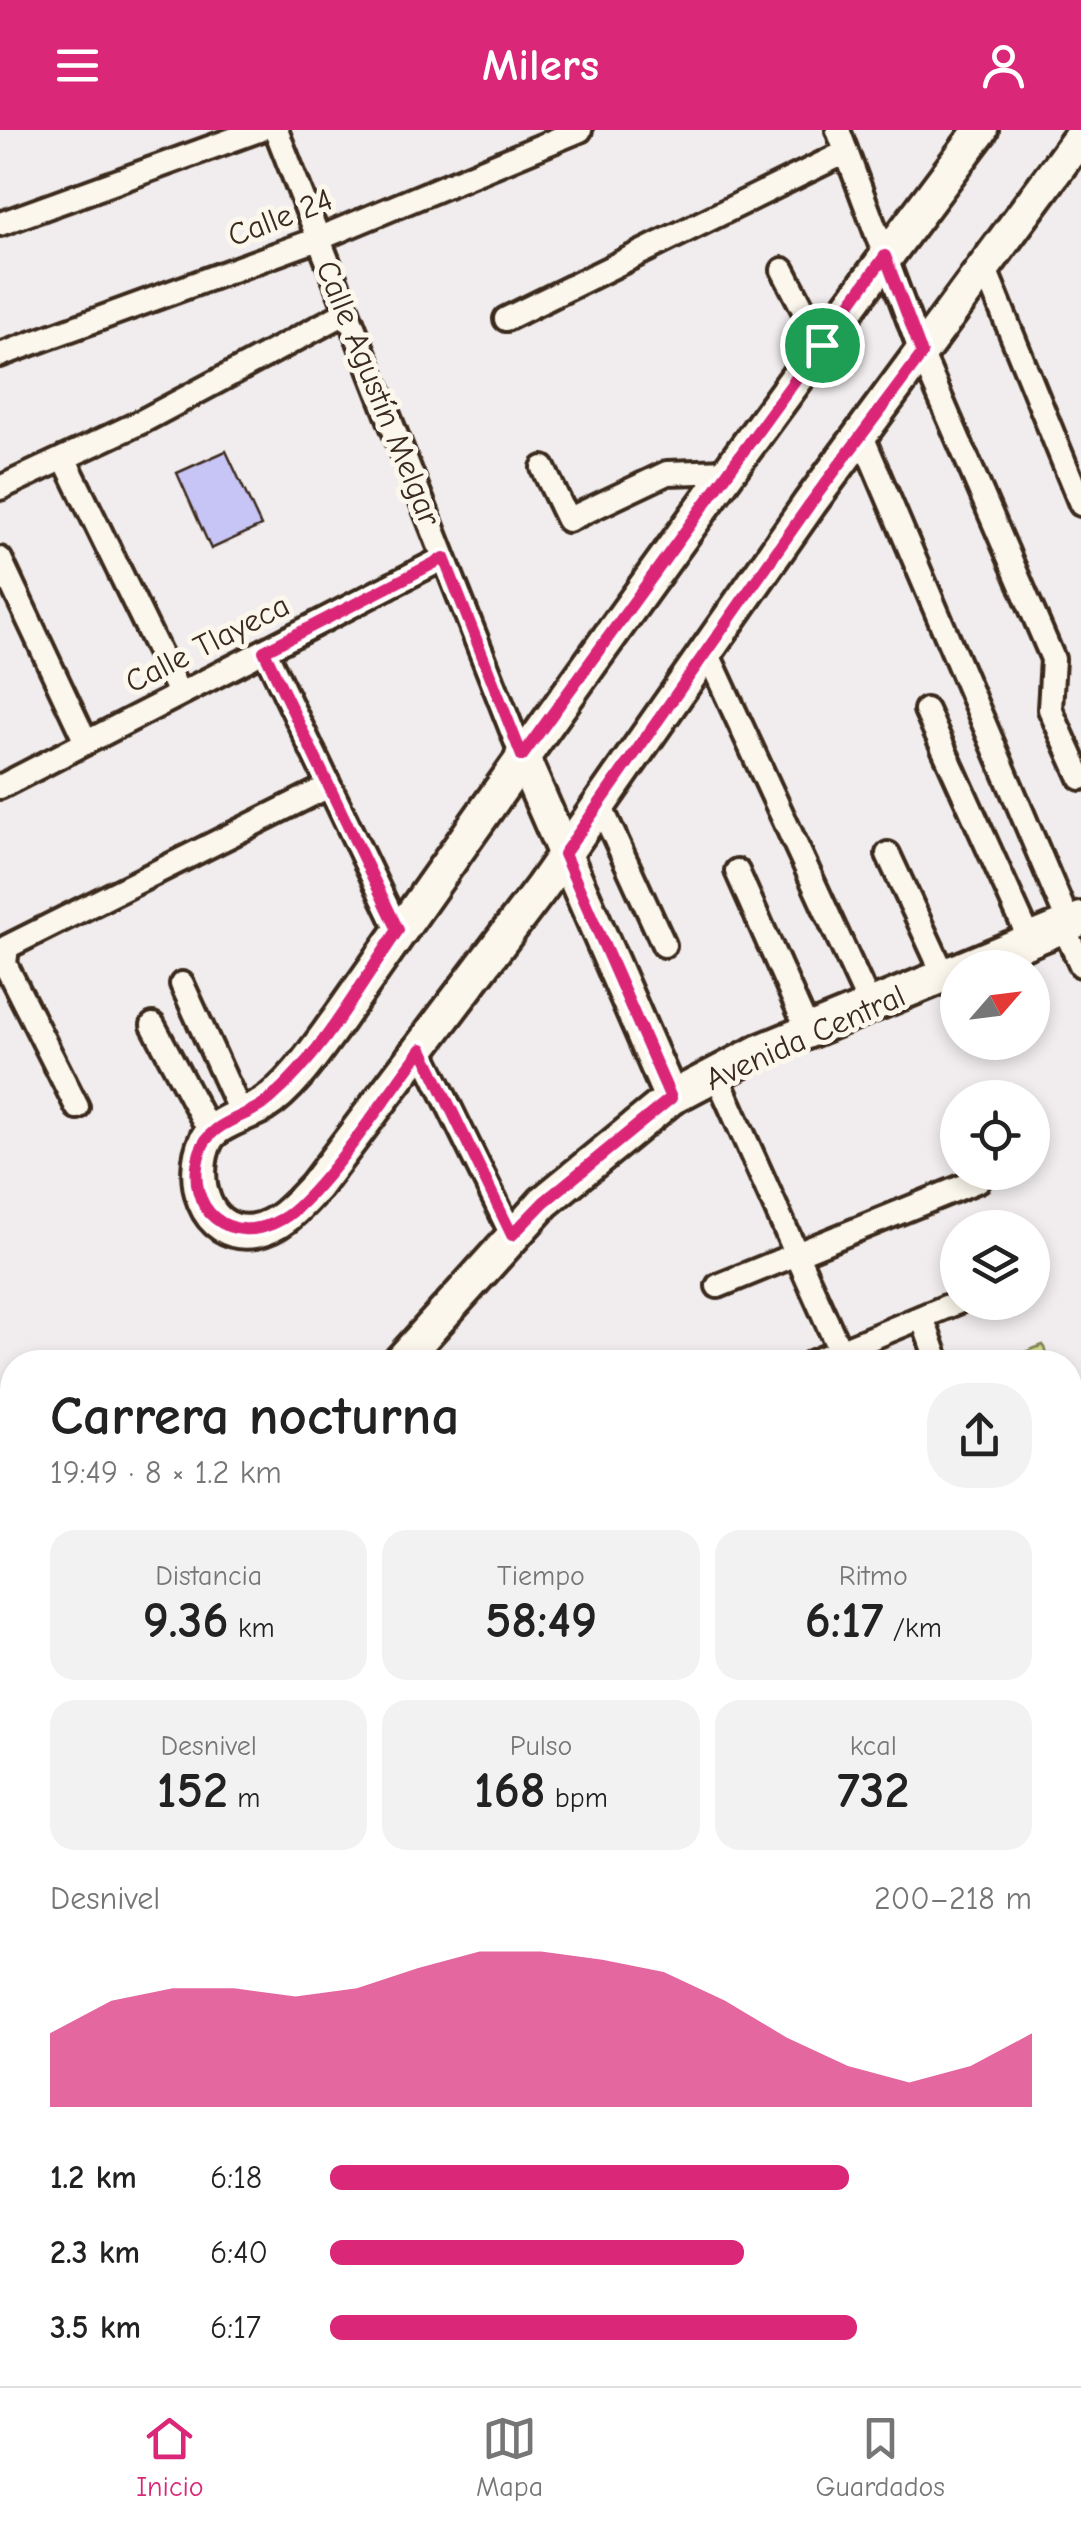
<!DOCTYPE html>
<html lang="es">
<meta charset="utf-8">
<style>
:root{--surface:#fff;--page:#f2f2f2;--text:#222;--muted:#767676;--line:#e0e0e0;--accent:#db2777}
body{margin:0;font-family:"Comic Neue",sans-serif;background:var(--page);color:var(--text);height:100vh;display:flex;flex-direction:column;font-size:38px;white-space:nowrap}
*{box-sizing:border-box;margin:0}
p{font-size:32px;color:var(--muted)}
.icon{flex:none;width:55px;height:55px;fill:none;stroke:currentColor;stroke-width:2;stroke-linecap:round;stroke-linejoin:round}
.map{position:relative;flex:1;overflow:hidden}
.drawer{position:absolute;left:0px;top:1220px;width:1082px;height:1038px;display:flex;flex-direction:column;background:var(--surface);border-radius:40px 40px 0 0;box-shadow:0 5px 15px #0003}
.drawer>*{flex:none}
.needle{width:65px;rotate:62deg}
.buttons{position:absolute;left:940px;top:820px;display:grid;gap:20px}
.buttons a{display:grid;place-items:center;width:110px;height:110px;border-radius:50%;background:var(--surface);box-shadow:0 5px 15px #0003;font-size:50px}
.pin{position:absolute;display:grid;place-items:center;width:85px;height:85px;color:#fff;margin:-42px;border:5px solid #fff;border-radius:50%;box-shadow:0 2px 10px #0007}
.round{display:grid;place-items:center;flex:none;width:105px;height:105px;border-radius:40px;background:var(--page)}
.summary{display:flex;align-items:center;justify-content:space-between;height:170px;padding:0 50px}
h1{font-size:55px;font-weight:800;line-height:75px}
.figures{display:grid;grid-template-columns:repeat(3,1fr);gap:15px;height:170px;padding:10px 50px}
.figures div{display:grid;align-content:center;border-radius:25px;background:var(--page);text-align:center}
.figures b{font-size:50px;font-weight:800}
.figures small{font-size:28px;font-weight:400}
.figures p{font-size:28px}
.chart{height:280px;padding:20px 50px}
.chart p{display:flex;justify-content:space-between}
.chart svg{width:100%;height:180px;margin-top:10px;fill:var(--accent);opacity:.7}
ul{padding:0 50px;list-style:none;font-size:32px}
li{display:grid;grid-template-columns:160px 120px 1fr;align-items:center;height:75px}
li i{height:25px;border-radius:12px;background:var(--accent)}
header{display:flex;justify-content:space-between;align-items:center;height:130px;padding:0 50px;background:var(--accent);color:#fff;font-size:45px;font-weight:800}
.tabs{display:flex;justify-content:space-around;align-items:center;height:140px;border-top:2px solid var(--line);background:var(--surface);font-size:28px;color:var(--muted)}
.tabs a{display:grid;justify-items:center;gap:5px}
.tabs .current{color:var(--accent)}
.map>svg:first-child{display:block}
</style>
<header><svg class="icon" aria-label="menu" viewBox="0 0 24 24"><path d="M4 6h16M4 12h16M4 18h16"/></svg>Milers<svg class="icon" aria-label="person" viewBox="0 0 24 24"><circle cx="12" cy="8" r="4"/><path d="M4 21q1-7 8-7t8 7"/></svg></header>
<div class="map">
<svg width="1081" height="2256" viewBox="0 0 1081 2256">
<rect width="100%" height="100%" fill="#f1edee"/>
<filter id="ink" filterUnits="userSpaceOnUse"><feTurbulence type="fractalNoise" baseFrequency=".01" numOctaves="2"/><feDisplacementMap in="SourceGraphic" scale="20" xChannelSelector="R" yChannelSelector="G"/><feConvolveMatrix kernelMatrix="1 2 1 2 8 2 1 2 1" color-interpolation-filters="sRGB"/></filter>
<g filter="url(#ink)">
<!-- green -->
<path fill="#d0de91" stroke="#868458" stroke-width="2.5" d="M1043,1215L1049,1232H999Z"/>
<!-- building -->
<path fill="#c7c4f6" stroke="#3b2a1e" stroke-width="2.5" d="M226,321L261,396L211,419L177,343Z"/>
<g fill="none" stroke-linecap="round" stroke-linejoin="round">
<defs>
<path id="street" d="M276,0L522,626
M838,0L922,225L1053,529L1050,579L1081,648
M0,94L259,0
M985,139L1081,374
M783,140L822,215
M506,189L846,22
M0,225L318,109L580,0
M862,306L1069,794
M65,330L179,563
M543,338L568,390L667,343L729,341
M0,358L141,292L347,182
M0,429L86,612
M706,520L870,876
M265,521L398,800
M926,580L1030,810
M0,657L444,428
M599,673L664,815
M888,724L944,845
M737,741L808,901
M1063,796L1081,835
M182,854L242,986
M153,895L210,1002
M421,919L512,1105
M716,944L840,1221
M77,977L5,834L7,817L329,656
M718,1156L979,1050
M922,1187L938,1232
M813,1232L958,1172
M1070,1346L1081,1342
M1070,1618L1081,1613
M1070,1745L1081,1740
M1075,1800L1081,1812
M1070,1906L1081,1901
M1070,1977L1081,1972
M1070,2017L1081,2012
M1070,2102L1081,2125
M0,2111L12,2106
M215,2245L219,2256
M900,2245L905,2256
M0,2248L3,2256
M319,2256L344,2245
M619,2256L643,2245"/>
<path id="secondary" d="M981,0C761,292 548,590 338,890C318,917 292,957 263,975C246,985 215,992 206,1010C189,1046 203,1109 255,1101C281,1096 298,1075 315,1057L542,757L810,373L1081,6
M522,626L671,968
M963,838L1081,789
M400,1232L544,1072L671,968L760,921L958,840
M0,1684L12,1670
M776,2245L782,2256"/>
</defs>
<!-- street casing -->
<use href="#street" stroke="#3b2a1e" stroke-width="30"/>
<!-- secondary casing -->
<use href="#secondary" stroke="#3b2a1e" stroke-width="40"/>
<!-- street -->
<use href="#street" stroke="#fbf7ec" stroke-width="22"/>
<!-- secondary -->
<use href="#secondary" stroke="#fbf7ec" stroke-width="32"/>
</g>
</g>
<g fill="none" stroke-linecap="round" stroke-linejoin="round" filter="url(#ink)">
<defs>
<path id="route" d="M885,126L922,224L810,374L564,724L671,968L544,1072L512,1105L422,919C392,958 319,1068 282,1089C230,1119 183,1079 200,1022C210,990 247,989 270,969C322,924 359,857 398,800L264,521L444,428L522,626Z"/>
</defs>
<!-- route casing -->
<use href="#route" stroke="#fff" stroke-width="20"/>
<!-- route -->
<use href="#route" stroke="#db2777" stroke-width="12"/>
</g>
<g text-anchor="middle" stroke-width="10" stroke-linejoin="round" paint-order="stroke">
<!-- street labels -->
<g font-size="32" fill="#3b2a1e" stroke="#fbf7ec">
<text transform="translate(280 87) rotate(-21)" y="11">Calle 24</text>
<text transform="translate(379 263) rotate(68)" y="11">Calle Agustín Melgar</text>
<text transform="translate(207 513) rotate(-27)" y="11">Calle Tlayeca</text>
<text transform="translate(805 907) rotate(-24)" y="11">Avenida Central</text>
</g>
</g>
</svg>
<div class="buttons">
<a><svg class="needle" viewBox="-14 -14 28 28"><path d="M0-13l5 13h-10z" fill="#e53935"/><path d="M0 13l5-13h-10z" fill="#767676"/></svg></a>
<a><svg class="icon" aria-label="locate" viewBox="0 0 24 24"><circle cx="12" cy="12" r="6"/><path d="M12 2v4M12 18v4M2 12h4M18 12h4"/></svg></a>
<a><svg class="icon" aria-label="layers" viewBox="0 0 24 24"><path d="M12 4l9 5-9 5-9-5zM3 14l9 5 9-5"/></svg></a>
</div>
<div class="pin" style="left:822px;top:215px;background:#1e9e55"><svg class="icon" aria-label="arrive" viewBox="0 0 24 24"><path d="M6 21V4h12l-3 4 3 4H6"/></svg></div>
<section class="drawer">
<div class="summary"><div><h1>Carrera nocturna</h1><p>19:49 · 8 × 1.2 km</p></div><a class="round"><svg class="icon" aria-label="share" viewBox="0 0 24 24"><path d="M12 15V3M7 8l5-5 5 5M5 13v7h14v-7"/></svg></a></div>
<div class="figures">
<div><p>Distancia</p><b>9.36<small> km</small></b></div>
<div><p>Tiempo</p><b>58:49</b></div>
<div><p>Ritmo</p><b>6:17<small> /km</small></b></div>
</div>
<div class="figures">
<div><p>Desnivel</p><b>152<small> m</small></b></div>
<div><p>Pulso</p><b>168<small> bpm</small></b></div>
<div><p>kcal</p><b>732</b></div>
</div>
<div class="chart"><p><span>Desnivel</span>200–218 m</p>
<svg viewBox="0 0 160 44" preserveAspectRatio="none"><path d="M0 44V26L10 18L20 15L30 15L40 17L50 15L60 10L70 6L80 6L90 8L100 11L110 18L120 27L130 34L140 38L150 34L160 26V44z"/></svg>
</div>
<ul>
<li><b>1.2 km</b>6:18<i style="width:74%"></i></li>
<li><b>2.3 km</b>6:40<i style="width:59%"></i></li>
<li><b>3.5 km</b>6:17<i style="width:75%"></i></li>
</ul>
</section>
</div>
<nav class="tabs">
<a class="current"><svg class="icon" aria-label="home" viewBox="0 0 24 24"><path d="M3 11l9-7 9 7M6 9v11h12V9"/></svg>Inicio</a>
<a><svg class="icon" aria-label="map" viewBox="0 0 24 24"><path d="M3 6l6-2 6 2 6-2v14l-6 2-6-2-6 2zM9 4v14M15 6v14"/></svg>Mapa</a>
<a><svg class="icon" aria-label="saved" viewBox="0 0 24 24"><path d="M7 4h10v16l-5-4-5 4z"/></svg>Guardados</a>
</nav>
